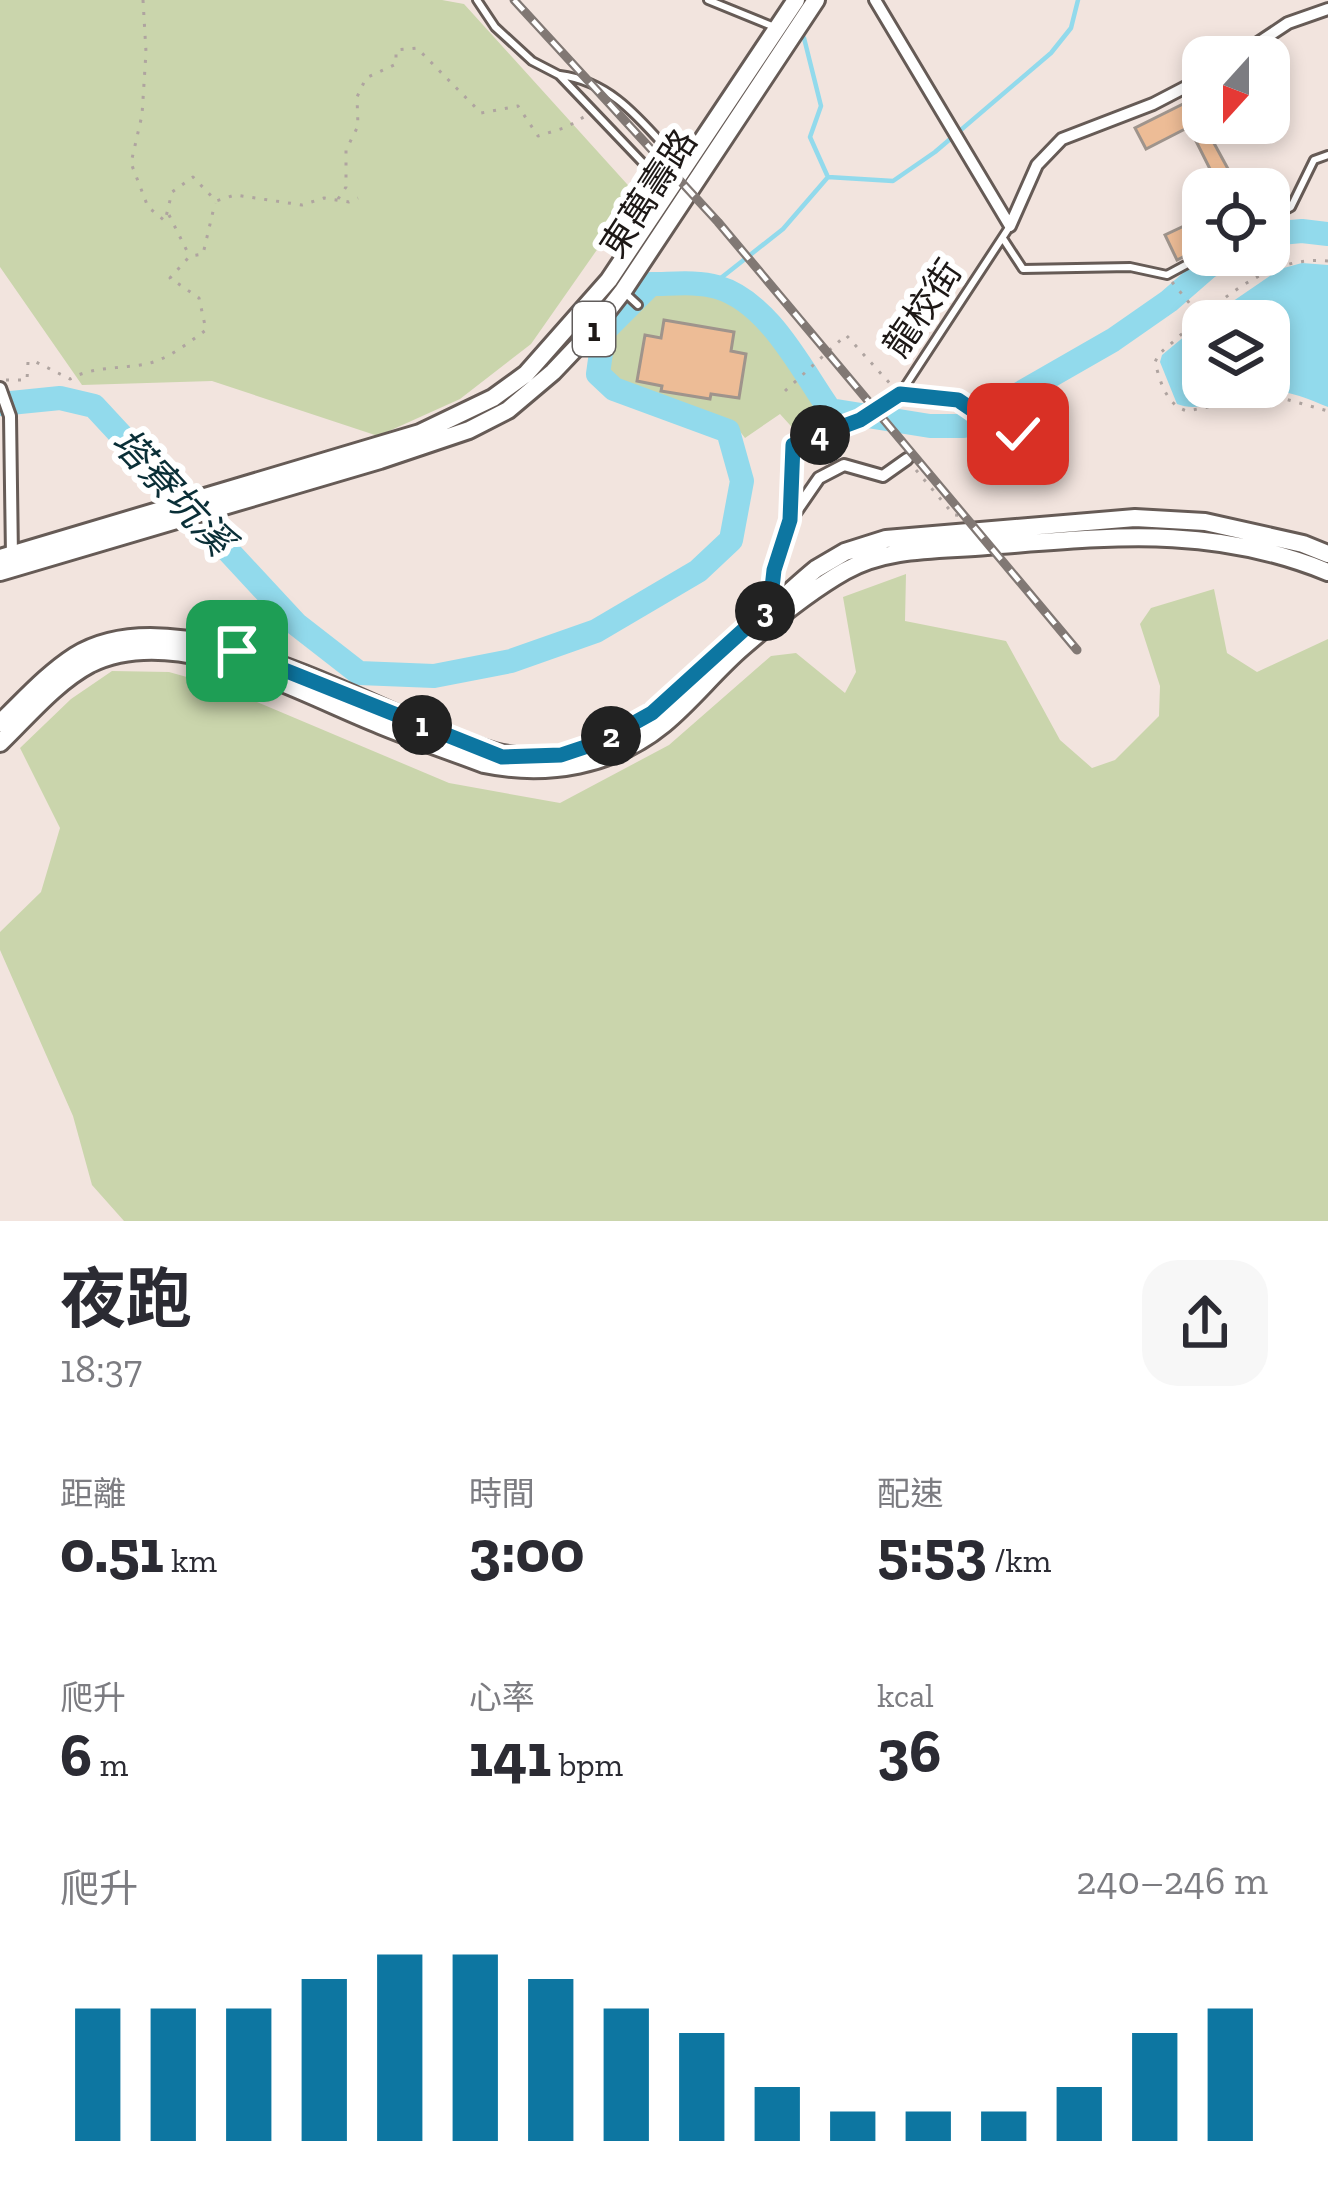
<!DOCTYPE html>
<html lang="zh-TW">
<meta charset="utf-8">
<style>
:root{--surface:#fff;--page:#f7f7f7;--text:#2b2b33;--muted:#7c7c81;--accent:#0d76a1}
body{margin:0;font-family:"Zilla Slab","Noto Sans TC",serif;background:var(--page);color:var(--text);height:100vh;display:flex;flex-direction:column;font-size:45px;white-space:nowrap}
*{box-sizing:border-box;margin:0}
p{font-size:39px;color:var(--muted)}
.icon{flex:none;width:66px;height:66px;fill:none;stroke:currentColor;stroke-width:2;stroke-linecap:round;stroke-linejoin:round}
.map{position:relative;height:1221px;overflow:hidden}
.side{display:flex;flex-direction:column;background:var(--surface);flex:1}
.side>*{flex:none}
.needle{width:78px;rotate:201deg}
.fabs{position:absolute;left:1182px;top:36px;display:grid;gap:24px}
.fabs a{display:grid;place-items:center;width:108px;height:108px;border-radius:24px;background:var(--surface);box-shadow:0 6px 18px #0003;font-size:60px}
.pin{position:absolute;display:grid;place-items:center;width:102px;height:102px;color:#fff;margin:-51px;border-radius:24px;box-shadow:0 6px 18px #0006}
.km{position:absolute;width:60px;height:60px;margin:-30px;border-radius:50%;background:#222;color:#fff;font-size:33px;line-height:60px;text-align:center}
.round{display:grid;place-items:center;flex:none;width:126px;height:126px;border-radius:36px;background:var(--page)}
.summary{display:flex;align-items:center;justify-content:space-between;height:204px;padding:0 60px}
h1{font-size:66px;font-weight:700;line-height:90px}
.figures{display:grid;grid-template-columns:repeat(3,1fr);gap:18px;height:204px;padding:12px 60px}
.figures div{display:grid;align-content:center}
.figures b{font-size:60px;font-weight:700}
.figures small{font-size:33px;font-weight:400}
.figures p{font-size:33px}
.chart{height:336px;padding:24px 60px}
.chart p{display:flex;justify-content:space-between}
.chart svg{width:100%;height:216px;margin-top:12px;stroke:var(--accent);stroke-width:6}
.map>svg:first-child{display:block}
</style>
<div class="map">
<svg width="1328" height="1221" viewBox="0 0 1328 1221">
<rect width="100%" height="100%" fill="#f2e4de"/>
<!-- green -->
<path fill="#cad5ac" d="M0,0H442L464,4L636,194L531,344L460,399L378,436L212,381L82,385L0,267Z
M650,291C673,291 703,286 725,296C770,316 801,378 829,417L799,435L780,414L745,438L735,425L623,384L605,371L610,336Z
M906,574L905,621L1006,641L1060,740L1092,768L1115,760L1159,716L1160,686L1140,624L1151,608L1214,589L1227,653L1257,672L1328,639V1221H124L92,1185L73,1116L0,950V932L41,892L60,828L20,748L71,699L112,671L169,672L219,686L449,783L560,803L669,745L771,656L796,653L845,693L856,672L843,597Z"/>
<!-- water -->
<path fill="#92daec" d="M1302,263L1328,265V407C1304,397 1278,386 1252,391C1227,396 1202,414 1177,404L1160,362L1162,355L1203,321V387H1269V321H1204L1280,269Z"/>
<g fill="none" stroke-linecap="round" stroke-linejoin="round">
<!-- stream -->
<path stroke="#92daec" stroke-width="4.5" d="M804,38L821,106L810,137L827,175
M712,285L783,229L828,177L893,181L935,152L1051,53L1071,28L1078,0"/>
<!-- river -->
<path stroke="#92daec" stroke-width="24" d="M1269,234L1302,231L1328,234
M0,404L60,398L94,406L296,624L359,673L434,676L511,661L596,631L698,571L731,540L742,481L728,431L614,389L598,374L604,331L651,284C672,284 697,281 717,287C769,302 801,369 830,410L930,426H963L1113,340L1169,301L1208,267L1230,255"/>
</g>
<!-- building -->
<path fill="#edbc96" stroke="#9f948c" stroke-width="3" d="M1193,99L1203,123L1239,189H1220L1189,127L1146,149L1135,128Z
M1203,217V247L1177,260L1165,235Z
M664,320L734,332L731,351L746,354L739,398L711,394L710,399L661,391L662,386L637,381L645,335L661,338Z"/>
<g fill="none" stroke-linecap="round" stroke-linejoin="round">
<defs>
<path id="lane" d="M477,0L495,27L532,61L559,75L665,186
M708,0L772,26
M560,75C615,82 644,125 681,164
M1269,219L1291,207L1314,160L1328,155
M1004,240L1023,269L1130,267L1167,275L1204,255
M623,291L638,305
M900,394L958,400L999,428L1018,434
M824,420L842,426
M770,606L774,570L790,520L793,445L859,420L900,394L1010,226"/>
<path id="street" d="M875,0L1010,226
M1237,57L1288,23L1328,9
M1010,226L1037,165L1062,139L1153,104L1203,78
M0,388L10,416L12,556
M790,520L819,478L844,465L883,476L907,459"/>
<path id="primary" d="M0,558L420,433L493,398L526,374L609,280L796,0
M0,572L380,460L469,430L508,410L553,372L591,332L623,291L816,0
M0,723C24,700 47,674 75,656C170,597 336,690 429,728C472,746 513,764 561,755C651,739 746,626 816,569L845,552L886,539L1135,518L1205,522L1303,544L1328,554
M0,743C27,717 56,682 90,664C177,621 299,693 380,725C414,739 450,751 484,764C547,777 613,766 664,724C692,701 715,671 743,647C774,620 808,592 845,571C887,547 940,550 987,546C1109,537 1210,524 1328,572"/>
</defs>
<!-- lane casing -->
<use href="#lane" stroke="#665b56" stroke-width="12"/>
<!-- street casing -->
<use href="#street" stroke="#665b56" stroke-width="16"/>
<!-- primary casing -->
<use href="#primary" stroke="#665b56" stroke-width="22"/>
<!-- path -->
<path stroke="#afa4a0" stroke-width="3" stroke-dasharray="3 9" stroke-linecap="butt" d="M143,0L146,52L142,115L131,163L148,207L165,221L172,192L193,177L216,201L235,195L302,205L324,198L349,202L358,198
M338,199L346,187V150L358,126L357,97L366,78L396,64V50L417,48L481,113L518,106L538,136L567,127L587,115
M169,215L189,255
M1328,261C1261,254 1206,314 1159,354L1155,362C1160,381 1166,405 1187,411L1271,395L1328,411
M1172,282L1200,316
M6,380H27L28,362L34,361L70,379C93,366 121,369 146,364C169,359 188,343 206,330L199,298L170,278L190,256L203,254L215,203
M785,391L846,335L894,388
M916,470L954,515L969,516"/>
<!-- lane -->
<use href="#lane" stroke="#fff" stroke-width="6"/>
<!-- street -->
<use href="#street" stroke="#fff" stroke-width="10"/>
<!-- primary -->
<use href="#primary" stroke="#fff" stroke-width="16"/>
<defs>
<path id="rail" d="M514,0L718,222L1077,650"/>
</defs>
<!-- rail casing -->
<use href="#rail" stroke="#817874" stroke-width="9"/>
<!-- rail -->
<use href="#rail" stroke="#fff" stroke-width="4.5" stroke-dasharray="14" stroke-linecap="butt"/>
</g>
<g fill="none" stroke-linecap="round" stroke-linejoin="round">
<defs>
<path id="route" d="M237,651L502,757L561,755L600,742L652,713L770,606L774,570L790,520L793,445L860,420L900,394L958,400L999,428L1018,434"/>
</defs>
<!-- route casing -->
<use href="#route" stroke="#fff" stroke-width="24"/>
<!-- route -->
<use href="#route" stroke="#0d76a1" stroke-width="15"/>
</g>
<g text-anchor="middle" stroke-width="12" stroke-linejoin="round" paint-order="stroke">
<!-- shield labels -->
<rect fill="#fff" stroke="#615d5c" stroke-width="3" x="573" y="302" width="42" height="54" rx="9"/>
<g font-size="33" font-weight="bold" fill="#1d1816">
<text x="594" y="341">1</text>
</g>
<!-- street labels -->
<g font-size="36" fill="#1d1816" stroke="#fff">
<text transform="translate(648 193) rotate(-57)" y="13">東萬壽路</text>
<text transform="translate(922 308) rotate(-56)" y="13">龍校街</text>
</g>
<!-- water labels -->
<g font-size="39" font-style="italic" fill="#0a2f37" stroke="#fff">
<text transform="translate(173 491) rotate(47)" y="14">塔寮坑溪</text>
</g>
</g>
</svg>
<div class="fabs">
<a><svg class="needle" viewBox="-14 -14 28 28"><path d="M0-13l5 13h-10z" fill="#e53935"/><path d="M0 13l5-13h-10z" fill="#7c7c81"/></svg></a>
<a><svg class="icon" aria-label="locate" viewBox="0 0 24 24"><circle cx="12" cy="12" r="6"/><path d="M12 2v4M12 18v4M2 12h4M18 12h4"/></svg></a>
<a><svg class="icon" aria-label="layers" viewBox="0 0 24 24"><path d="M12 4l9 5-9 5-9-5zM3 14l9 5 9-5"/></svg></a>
</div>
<div class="pin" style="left:237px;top:651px;background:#1e9e55"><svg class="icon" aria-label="arrive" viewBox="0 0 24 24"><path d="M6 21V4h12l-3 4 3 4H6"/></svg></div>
<div class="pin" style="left:1018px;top:434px;background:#d93025"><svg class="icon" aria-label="check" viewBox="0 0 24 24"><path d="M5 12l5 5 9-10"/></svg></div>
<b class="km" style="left:422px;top:725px">1</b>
<b class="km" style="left:611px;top:736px">2</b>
<b class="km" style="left:765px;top:611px">3</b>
<b class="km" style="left:820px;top:435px">4</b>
</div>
<section class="side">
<div class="summary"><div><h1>夜跑</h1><p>18:37</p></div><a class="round"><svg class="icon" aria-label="share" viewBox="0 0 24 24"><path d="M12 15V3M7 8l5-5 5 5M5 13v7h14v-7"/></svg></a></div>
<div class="figures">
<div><p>距離</p><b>0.51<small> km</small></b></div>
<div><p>時間</p><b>3:00</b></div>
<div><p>配速</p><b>5:53<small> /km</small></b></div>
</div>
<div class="figures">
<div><p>爬升</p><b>6<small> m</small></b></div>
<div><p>心率</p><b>141<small> bpm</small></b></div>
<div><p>kcal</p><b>36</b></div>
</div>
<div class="chart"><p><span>爬升</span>240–246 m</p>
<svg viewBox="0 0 160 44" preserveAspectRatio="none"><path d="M5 44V17M15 44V17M25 44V17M35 44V11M45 44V6M55 44V6M65 44V11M75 44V17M85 44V22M95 44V33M105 44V38M115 44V38M125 44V38M135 44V33M145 44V22M155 44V17"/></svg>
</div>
</section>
